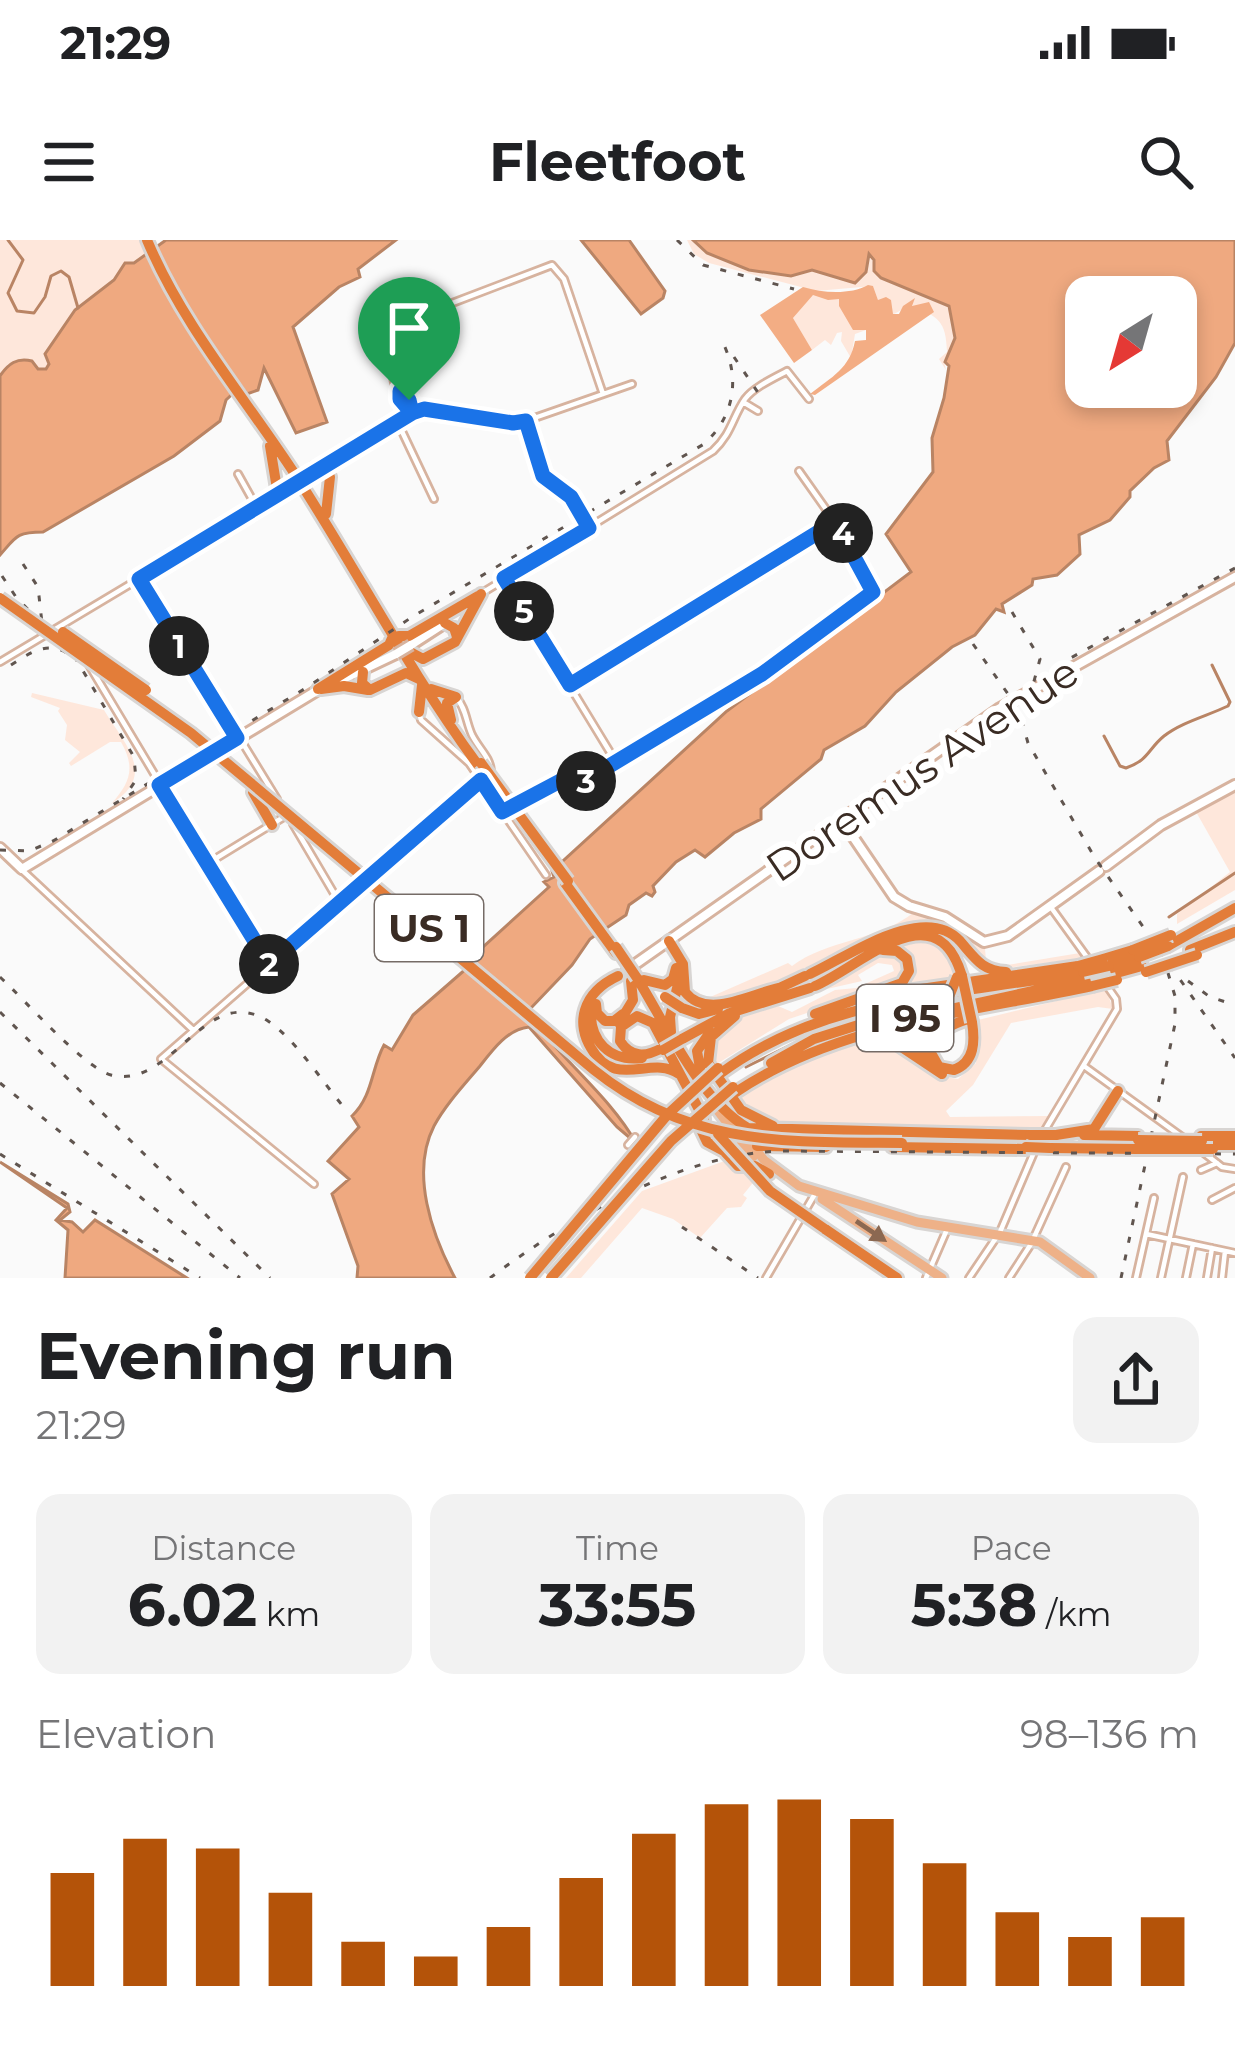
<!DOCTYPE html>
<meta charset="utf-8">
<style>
:root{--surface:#fff;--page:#f2f2f2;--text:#202124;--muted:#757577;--accent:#b45309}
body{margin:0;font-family:Montserrat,sans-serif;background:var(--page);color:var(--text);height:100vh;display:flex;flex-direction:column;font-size:45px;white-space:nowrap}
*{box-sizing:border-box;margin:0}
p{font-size:39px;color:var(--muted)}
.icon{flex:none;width:66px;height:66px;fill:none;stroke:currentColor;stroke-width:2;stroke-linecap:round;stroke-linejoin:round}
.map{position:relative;height:1038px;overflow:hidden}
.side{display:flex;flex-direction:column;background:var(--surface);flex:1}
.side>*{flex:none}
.needle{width:78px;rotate:217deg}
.fabs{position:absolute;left:1065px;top:36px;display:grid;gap:24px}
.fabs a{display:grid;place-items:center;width:132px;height:132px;border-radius:24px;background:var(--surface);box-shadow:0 6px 18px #0003;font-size:60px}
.pin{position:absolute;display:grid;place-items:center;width:102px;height:102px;color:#fff;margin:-123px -51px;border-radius:50% 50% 50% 0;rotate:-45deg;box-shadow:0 0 12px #0007}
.pin .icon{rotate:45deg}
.km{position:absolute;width:60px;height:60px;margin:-30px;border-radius:50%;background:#222;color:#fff;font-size:33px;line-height:60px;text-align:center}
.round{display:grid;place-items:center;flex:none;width:126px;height:126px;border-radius:24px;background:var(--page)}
.head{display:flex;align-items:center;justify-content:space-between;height:204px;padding:0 36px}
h1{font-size:66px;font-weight:700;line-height:90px}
.metrics{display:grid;grid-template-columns:repeat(3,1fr);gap:18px;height:204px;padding:12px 36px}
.metrics div{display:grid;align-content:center;border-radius:24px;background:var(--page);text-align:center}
.metrics b{font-size:60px;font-weight:700}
.metrics small{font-size:33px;font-weight:400}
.metrics p{font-size:33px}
.chart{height:336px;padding:24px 36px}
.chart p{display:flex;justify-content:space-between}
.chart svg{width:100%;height:216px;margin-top:12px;stroke:var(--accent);stroke-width:6}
.status{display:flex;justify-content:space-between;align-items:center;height:84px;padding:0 60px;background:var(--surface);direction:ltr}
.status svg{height:33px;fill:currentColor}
header{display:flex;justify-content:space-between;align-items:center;height:156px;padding:0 36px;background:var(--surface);font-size:54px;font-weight:700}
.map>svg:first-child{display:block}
</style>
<div class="status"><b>21:29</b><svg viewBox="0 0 49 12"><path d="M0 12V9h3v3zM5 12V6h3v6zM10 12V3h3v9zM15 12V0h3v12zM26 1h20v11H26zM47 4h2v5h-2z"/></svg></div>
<header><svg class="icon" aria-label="menu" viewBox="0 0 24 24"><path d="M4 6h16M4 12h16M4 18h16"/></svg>Fleetfoot<svg class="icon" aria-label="search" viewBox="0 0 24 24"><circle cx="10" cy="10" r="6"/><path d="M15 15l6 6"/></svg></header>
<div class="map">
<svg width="1235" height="1038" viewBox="0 0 1235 1038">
<rect width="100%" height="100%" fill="#fafafa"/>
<!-- green -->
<path fill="#fee7db" d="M0,0H143L147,12L139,21L125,24L115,40L85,65L46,129H38L36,124H8L0,136Z
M687,0H693L720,19L753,30L791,36L812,30L855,43L865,33L869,14L881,38L948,66L955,98L944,122L946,130L939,119L947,112C946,80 938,77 911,65L892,75L878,60L873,46L816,51L709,23L694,14Z
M813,54L840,59L866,90L855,94L851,118L841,101L842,92L837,93L831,105L825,100L812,110L793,78Z
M32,453L104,470C125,505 158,535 111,564C130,543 136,528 121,502H110L71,526L69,523L80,512L65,500L67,485L58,471L60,468L31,457Z
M1235,548V650L1177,684V674L1230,632L1195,570Z
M914,672L953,685L985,709L986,720L1001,726L1080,713L1083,718L998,729C968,720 959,678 922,681C871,685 743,771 704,762C698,761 693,756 688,753L675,704L677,701L690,722V748L708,758L788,723L792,726C826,700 881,700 914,672Z
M933,699C946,709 954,722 954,739L894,749L910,736L895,703Z
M885,713H893L906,723L903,738L894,744L789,779L712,827V802L733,780L778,766L792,772L835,750L856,748L894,731L892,725L878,723L858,735L862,741L827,749Z
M1106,749L1113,769L1098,767L1011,783L973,845L946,871L950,877L1049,876L1041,891L774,885L749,874L735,859C768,837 843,794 884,801C911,807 919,835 958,839L976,823L978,780Z
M730,919L737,929L756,939L743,955L747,958L741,967L727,968L700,998L673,979L642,968L581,1038H566L642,951Z"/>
<!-- forest -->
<path fill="#f3ad84" d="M868,45L873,46L878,60L886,57L891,60L893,74H899L903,66L915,58L912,66L929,62L934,72L815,155L810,154C832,137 850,128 855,101L866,100V90H853L839,66V59L828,60L813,55L793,78L812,110L794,123L760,75L803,47C823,53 850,55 868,45Z"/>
<!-- water -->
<path fill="#efa980" stroke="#b98464" stroke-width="3" fill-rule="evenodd" d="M166,0H396L358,29L360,37L339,47L293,87L327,182L296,193L264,128L258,150L247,154L241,146L226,160L220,181L174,216L43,292C16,292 16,297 0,315V136C8,124 17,117 32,121L38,129H46L49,124L45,114L75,70L114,40L125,23H134Z
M581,0H629L665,51L663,58L641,74Z
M693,0H1235V103L1216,137L1167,201L1169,220L1154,228L1130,251V257L1110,280L1079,295L1080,314L1057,335L1033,339L1032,345L1002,364L1004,372L996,369L975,395L952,407L896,452L865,486L824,510L821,519L761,569V579L734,593L705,617L695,610L676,622L653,646L655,652L652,656L646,653L629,665L626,675L590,699L572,725L530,769L528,773C559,818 610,856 636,903L617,887L529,787C508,789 493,809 480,826C464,845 446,864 434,886C410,933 432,995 455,1038H357L358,1026L332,954L349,939L328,921L359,887L352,876C373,856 371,829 384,805L392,810L413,775L467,728L471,718L549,647L544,642L554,637L552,631L727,471L911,332L886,294L933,232L932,198L944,158L949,126L945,122L955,98L949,66L881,38L874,31V20L869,14L866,32L855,43L812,30L791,36L749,30L707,13ZM1086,57H1176V147H1086Z
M0,922L68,964L70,972L60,980L72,982L83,992L95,980L187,1038H65L68,990L56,980L67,968Z"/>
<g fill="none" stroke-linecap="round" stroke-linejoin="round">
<!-- stream -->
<path stroke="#b98464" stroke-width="3" d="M8,0L23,20L8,53L17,71L34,73L45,57L51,36L61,31L69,37L78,68
M1104,496L1120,526L1126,528C1149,520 1148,509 1164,496C1182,482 1207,476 1228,466L1230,462L1212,425
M1169,677L1235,633
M746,827L821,790"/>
<defs>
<path id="street" d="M400,151L409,161L410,170
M743,162L758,171
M409,168C383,145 391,103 413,78L552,25L564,39L603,154
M526,181L543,235L569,256L588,287
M398,183L434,259
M326,227L418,170L520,183L632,144
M238,234L257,268
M282,251L311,230
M504,338L616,522
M140,341L232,493L242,502L277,559
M482,353L713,211C732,193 732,178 745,159C754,147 774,138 787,131L809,159
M0,422L316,233
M89,425L268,724
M570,445L835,282
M419,472L421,480L469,523L546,635
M502,572L562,540H586L757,437L871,356L872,349L847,299L799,231
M293,584L339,662
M210,622L287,575
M22,630L193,790
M1050,666L1089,720
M1084,826L1185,899
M1042,895L1117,769L1116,759L1095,729
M628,905L635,897
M1204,913L1222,927L1235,929
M1201,930L1217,923
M314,944L161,819L491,531C490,517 479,509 472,495C466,482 466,468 456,457
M1212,960L1235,948
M1146,994L1235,1013
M766,1038L816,952
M926,1038L948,987
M969,1038L1000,992L1035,910
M1009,1038L1031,1004L1066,927
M1136,1038L1154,958
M1161,1038L1183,937
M1186,1038L1193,1004
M1207,1038L1212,1008
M1222,1038L1225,1011"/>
<path id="secondary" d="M411,405L445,383
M337,442L396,414
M841,579L894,657L909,666L945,677L984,702L1008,696L1099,631
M0,608L22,629L323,447
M1106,626L1161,585L1235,545
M627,730L1000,468L1235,337"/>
<path id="primary" d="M712,863L753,917
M730,877L764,920L799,946L917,982L1040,1002L1090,1038
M822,959L942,1038"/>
<path id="highway" d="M147,0C184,88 247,160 298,239C359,334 411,434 478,525
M270,206L278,255
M314,228L326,227L330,237L326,274
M445,383L454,388L457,397
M399,396H409L478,356
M408,411L423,419L455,402L481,354
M363,432L362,443L370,450L406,433L419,439
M318,449L389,405L393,396
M321,449L344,446L368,450
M431,449L456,457L447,463L451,480
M419,472L422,445
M253,552L272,585
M565,643L616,713
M669,701L683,724L685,752C707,780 750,754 779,748
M1168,706L1235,668
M1190,710L1235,692
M1103,719L1133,710
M1109,726L1139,717
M810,734C849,716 924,662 960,701C975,718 982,731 1006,732
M1113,734L1142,726
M618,736C603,743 590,753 585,770C581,783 584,797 591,808C616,851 651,814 679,834
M637,738C666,785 700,860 748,888L1030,895
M644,740L665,745L673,739L676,728
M815,746C863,725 936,649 962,736
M775,750L805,736
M914,750L1078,726
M596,764L597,773L605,781H614L623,774
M682,768L699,774L718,769
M591,769C589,801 610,822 642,818
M815,774L902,743L909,731L907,719L897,711L883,710
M735,776L711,797L708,823L741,870L773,886
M971,778C952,784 933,791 931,813L939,827L954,830C975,822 975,801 972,782
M619,783L633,760L631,741
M868,787L1088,739
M671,792L670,777L679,740
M908,792L927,821
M682,799L730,773L810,748
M869,799L894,802L942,834
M662,808C646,817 631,818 620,801L621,787L637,776L653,783L704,879
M771,823L814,799L874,780
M721,833C828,754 957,756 1083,732
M701,834L697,811L710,792
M736,852C839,783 973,772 1092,746
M696,879L707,902L724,911L738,926H755L769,934
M1056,895L1094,889L1118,851
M1084,895L1138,896
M1201,896H1235
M1206,905H1235
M757,906L826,907
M892,907L1026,909
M1050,908L1137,909
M825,989L897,1038"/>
</defs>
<!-- street casing -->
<use href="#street" stroke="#d7b39f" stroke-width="10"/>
<!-- secondary casing -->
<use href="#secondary" stroke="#d7b39f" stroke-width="14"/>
<!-- primary casing -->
<use href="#primary" stroke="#d8d5d3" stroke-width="15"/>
<!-- highway casing -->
<use href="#highway" stroke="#d8d5d3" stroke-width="16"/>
<!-- street -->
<use href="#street" stroke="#fff" stroke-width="4.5"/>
<!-- secondary -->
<use href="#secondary" stroke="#fff" stroke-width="8"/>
<!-- primary -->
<use href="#primary" stroke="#eeb188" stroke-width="9"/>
<!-- highway -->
<use href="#highway" stroke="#e37d39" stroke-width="10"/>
<!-- rail -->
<path stroke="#60554f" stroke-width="3" stroke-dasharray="6 12" stroke-linecap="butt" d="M677,0L703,25L794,49
M734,117L759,154
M23,324L38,347L42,383
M1235,328L1056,426L1040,438L1026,461L1023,485L1028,503L1095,618L1235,818
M2,336L16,357L76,419L134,517L136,540L123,559
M1012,372L1040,419L1033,445
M973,404L1015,464L1022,484
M11,425C31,412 50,399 71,416
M0,610L29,611L53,601L306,448L412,377L704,204C736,175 741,135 720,97
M0,737C24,759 84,828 111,835C172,851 205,741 268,781C294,798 322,841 342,865
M1188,741L1210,757L1235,765
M0,772L270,1038
M0,843L240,1038
M0,914L200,1038
M682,987L758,1038
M490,1038C568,979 686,911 786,911L1235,914
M1121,1038L1175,784V756L1168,733"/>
<defs>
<path id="secondary-bridge" d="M396,414L411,405"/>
<path id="highway-bridge" d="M0,358L191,493L594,830C690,907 786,902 902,903
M63,392L146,450
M481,523L568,641
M616,707L637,738
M1133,710L1171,695
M1139,717L1168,706
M1078,726L1103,719
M1083,732L1109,726
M1146,732L1197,715
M962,736L972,782
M1092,746L1117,740
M665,757L682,768
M930,768L949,757L957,737
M864,773L889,775L908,792
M663,810L682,799
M718,894L770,951L825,989
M1030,895H1056
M1138,900L1202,901
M1026,907L1050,908
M1137,909H1213
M530,1038L668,874L718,828
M551,1038L671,901L733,847"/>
</defs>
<!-- secondary-bridge casing -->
<use href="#secondary-bridge" stroke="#d7b39f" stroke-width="14" stroke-linecap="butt"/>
<!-- highway-bridge casing -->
<use href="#highway-bridge" stroke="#d8d5d3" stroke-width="16" stroke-linecap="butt"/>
<!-- secondary-bridge -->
<use href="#secondary-bridge" stroke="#fff" stroke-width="8"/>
<!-- highway-bridge -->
<use href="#highway-bridge" stroke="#e37d39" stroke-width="10"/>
</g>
<!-- one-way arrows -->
<defs><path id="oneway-solid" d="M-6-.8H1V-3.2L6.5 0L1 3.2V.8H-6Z" transform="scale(3)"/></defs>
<use fill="#8b6851" href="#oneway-solid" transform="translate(871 991) rotate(34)"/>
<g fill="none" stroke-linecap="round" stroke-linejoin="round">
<defs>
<path id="route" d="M409,160L412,173L139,339L237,498L159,545L269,724L481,540L502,572L562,540H586L762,434L873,352L835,282L570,445L504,338L589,288L571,257L543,236L526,181L513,183L424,169L412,173L400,159V151L409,160"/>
</defs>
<!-- route casing -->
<use href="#route" stroke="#fff" stroke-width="24"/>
<!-- route -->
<use href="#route" stroke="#1a73e8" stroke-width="15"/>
</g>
<g text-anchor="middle" stroke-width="12" stroke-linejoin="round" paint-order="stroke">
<!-- shield labels -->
<g fill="#fff" stroke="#756b66" stroke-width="3">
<rect x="375" y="655" width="108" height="66" rx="9"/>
<rect x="857" y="745" width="96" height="66" rx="9"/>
</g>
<g font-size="39" font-weight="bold" fill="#3a2c24">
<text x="429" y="702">US 1</text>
<text x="905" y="792">I 95</text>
</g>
<!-- street labels -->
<g font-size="42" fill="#3a2c24" stroke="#fff">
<text transform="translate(922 529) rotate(-34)" y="15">Doremus Avenue</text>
</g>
</g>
</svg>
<div class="fabs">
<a><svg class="needle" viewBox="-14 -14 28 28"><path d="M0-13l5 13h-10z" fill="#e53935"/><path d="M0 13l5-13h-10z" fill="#757577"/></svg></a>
</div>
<div class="pin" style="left:409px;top:160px;background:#1e9e55"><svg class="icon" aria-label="arrive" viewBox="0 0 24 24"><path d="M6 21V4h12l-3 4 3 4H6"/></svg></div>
<b class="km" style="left:179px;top:406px">1</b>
<b class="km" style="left:269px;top:724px">2</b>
<b class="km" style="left:586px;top:541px">3</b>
<b class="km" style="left:843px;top:293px">4</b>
<b class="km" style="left:524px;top:371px">5</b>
</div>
<section class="side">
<div class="head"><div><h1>Evening run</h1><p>21:29</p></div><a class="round"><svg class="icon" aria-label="share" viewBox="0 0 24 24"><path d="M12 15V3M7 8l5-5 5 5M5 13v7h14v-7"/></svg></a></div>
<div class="metrics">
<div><p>Distance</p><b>6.02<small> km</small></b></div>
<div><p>Time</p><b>33:55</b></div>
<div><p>Pace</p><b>5:38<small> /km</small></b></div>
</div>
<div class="chart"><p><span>Elevation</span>98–136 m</p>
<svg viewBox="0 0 160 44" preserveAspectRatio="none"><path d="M5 44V21M15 44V14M25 44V16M35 44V25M45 44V35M55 44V38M65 44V32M75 44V22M85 44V13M95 44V7M105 44V6M115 44V10M125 44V19M135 44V29M145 44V34M155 44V30"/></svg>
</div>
</section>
